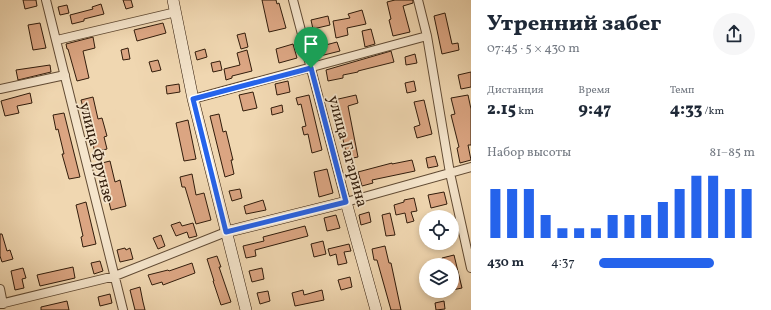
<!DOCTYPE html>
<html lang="ru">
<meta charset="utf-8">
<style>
:root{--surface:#fff;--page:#f6f6f7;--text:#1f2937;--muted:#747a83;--accent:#2563eb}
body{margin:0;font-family:Vollkorn,serif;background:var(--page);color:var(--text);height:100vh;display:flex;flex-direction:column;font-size:15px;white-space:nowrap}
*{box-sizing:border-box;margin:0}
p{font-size:13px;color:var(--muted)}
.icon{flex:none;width:22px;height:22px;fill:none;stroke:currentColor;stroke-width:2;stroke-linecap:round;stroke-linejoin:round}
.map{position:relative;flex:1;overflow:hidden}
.details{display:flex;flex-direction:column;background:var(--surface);width:300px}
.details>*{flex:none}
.fabs{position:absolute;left:419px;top:210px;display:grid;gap:8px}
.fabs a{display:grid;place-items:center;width:40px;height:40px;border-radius:50%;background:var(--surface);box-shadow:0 2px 6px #0003;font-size:20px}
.pin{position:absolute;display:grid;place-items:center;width:34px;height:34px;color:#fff;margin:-41px -17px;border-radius:50% 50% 50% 0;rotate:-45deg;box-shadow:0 0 4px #0007}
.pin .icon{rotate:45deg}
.round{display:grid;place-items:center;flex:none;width:42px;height:42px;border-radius:21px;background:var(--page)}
.summary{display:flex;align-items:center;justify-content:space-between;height:68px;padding:0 16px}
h1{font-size:22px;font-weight:800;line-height:30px}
.stats{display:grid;grid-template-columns:repeat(3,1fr);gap:6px;height:68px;padding:4px 16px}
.stats div{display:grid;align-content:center}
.stats b{font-size:17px;font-weight:800}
.stats small{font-size:11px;font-weight:400}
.stats p{font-size:11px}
.chart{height:112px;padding:8px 16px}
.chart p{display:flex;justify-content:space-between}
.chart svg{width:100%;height:72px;margin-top:4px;stroke:var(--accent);stroke-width:6}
ul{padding:0 16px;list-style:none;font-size:13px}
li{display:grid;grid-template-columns:64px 48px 1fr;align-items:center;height:30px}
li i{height:10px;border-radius:5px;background:var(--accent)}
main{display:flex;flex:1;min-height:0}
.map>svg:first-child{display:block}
</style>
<main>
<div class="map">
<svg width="471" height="310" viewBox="0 0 471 310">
<rect width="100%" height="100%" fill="#f0d7b1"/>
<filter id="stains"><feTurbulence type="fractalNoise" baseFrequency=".005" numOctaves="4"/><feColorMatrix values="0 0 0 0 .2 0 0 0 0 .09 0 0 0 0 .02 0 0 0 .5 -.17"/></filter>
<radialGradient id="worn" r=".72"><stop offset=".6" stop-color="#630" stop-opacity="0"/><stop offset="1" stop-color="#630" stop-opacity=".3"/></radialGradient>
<!-- building -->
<path fill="#dba582" stroke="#311c0b" d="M23,0H36L37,6L25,9Z
M123,0H131L133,7L126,9Z
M262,0H276L277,4L279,3L286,28L269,32Z
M395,0H413V3L403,6L410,32L393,36L389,20L391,19L387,2Z
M101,4L104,14L84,19V21L72,24L70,15L93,9L92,7Z
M67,5L69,13L60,15L58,7Z
M362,10L366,24L347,28L348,35L336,38L333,21L350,18L348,14Z
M445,13L452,44L458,43L459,50L442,54L434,16Z
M328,16L330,25L313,29L311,20Z
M40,23L46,48L33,50L28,25Z
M163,23L166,33L137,41L134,30Z
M371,29L375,44L365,47L362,31Z
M245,33L248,47L241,49L237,35Z
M93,37L95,48L83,51L89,78L77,81L68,49H67L66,44Z
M337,42L340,51L320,56L318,47Z
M293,44L297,58L279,63L276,49Z
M128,48L130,59L123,60L121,50Z
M205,49L207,57L197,60L195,52Z
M247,50L252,71L232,76V78L226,80L224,69L240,65L237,53Z
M391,51L394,62L358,71V72L343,75V78L328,81L326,70Z
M415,54L417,63L406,65L405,57Z
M158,60L161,70L152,72L149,62Z
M220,61L222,70L213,72L211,63Z
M50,65L51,72L18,80L16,70Z
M471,72V87L461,89L458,75Z
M288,81L290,92L277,95L275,84Z
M414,81L416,91L407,93L405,83Z
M179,84L180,92L167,94L166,86Z
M253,92L257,108L243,111L239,95Z
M30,93L32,103L17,106L19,113L5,116L1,101Z
M309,95L322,150L312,153L308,134L304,135L302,127L306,126L301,104L298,105L296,98Z
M356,95L358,103L348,106L358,157L348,159L338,120L339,119L334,100Z
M468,95L471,109V145H468L471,160L460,163L457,148L459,147L451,115L455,114L451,98Z
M93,97L98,119L102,118L107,136L104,137L107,149L95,152L93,145L95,144L87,111H84L81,100Z
M424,100L432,134L417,138L414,127L420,125L414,102Z
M282,105L283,112L272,115L271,108Z
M64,113L80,177L69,179L62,154H64L58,129L56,130L53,115Z
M219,114L223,132L226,131L233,160H231L234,174L225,177L210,116Z
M188,120L196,159L184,161L176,123Z
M435,156L438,166L428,168L426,158Z
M412,160L415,171L372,180L373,183L362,186L358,172L392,163V164Z
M110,161L115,182L120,180L126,206L111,210L109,202H110L103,173L100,174L98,164Z
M327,169L333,193L319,197L314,172Z
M192,174L196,195L204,193L211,220L196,224L185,187H182L180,177Z
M240,189L242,198L232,201L229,191Z
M444,192L447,204L431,208L428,195Z
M414,198L417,211L411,212L414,221L407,223L405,213L396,215L394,205L404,202V200Z
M263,200L266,210L246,214L244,206Z
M86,202L96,244L83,247L81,237L83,236L76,205Z
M369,212L371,222L361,225L359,215Z
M390,213L395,235L386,236L382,215Z
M336,215L340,228L327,231L324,218Z
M180,222L182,226L193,223L197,236L189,238L187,232L176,236L171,225Z
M305,226L308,236L255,250L256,256L246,258L243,246L264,241L263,237Z
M0,234H2L7,251L10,250L13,259L2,262L0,256Z
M161,235L165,246L158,249L153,238Z
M323,241L326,254L314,257L311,244Z
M349,244L351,251L344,252L347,263L338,265L336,254L330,256L328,249Z
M385,246L389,263H391L401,310H391L377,260H374L372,249Z
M125,248L126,250L130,248L133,259L120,262L117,250Z
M454,255L462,288L452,290V265H443L442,258Z
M217,256L221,267H219L231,302L221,305L213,281H214L207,259Z
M100,261L103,271L94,274L91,263Z
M192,263L195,273L163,285L162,282L152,285L148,275L168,270L169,271Z
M73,267L75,278L40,286L37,275Z
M23,268L26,278L22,279L24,288L15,290L11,271Z
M262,268L264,279L252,282L249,271Z
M350,277L352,287L341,290L338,280Z
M140,287L143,302L145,310H135L130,290Z
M303,290L304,295L322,290L324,300L295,306L292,293Z
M268,291L270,301L260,304L257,293Z
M110,294L112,303L100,306L98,297Z
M67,301L69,310H41V307Z
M444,301L445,309L436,310L435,303Z"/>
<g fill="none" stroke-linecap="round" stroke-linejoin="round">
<defs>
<path id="street" d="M46,0L123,310
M293,0L346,202L471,167
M418,0L427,36L450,173L471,268
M57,40L176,12
M0,89L65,75
M193,99L427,36
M0,289L3,304
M0,304L115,276L226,232"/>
<path id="secondary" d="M173,0L193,99L246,310
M226,232L346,202L376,310"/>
</defs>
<!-- street casing -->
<use href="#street" stroke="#614b34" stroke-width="10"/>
<!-- secondary casing -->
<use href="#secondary" stroke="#311c0b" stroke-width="12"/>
<!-- street -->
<use href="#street" stroke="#f5e5cc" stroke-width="8"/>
<!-- secondary -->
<use href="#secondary" stroke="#f5e5cc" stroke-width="11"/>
</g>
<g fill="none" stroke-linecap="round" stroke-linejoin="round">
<defs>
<path id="route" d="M311,68L346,202L226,232L193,99Z"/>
</defs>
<!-- route casing -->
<use href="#route" stroke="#fff" stroke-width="8"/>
<!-- route -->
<use href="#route" stroke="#2563eb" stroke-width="5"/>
</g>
<g text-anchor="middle" stroke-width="3.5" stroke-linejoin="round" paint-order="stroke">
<!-- street labels -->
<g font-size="16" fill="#311c0b" stroke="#f5e5cc">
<text transform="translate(349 151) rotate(75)" y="6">улица Гагарина</text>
<text transform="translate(98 152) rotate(76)" y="6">улица Фрунзе</text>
</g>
</g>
<rect width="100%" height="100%" filter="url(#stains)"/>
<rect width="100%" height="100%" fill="url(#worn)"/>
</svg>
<div class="fabs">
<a><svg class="icon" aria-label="locate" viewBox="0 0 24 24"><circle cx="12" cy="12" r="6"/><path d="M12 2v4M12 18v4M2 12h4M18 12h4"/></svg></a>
<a><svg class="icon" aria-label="layers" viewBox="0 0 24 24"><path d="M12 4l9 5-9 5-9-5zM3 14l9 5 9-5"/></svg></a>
</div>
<div class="pin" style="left:311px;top:68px;background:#1e9e55"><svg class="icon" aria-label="arrive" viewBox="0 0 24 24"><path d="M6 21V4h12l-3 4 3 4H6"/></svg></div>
</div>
<section class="details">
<div class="summary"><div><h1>Утренний забег</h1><p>07:45 · 5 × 430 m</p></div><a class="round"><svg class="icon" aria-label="share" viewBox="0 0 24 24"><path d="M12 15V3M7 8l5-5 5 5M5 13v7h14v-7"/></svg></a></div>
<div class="stats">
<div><p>Дистанция</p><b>2.15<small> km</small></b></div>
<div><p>Время</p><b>9:47</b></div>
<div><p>Темп</p><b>4:33<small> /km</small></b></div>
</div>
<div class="chart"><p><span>Набор высоты</span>81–85 m</p>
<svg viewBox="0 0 160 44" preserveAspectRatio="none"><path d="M5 44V14M15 44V14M25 44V14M35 44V30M45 44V38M55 44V38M65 44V38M75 44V30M85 44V30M95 44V30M105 44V22M115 44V14M125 44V6M135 44V6M145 44V14M155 44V14"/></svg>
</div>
<ul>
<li><b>430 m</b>4:37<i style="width:74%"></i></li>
</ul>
</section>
</main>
